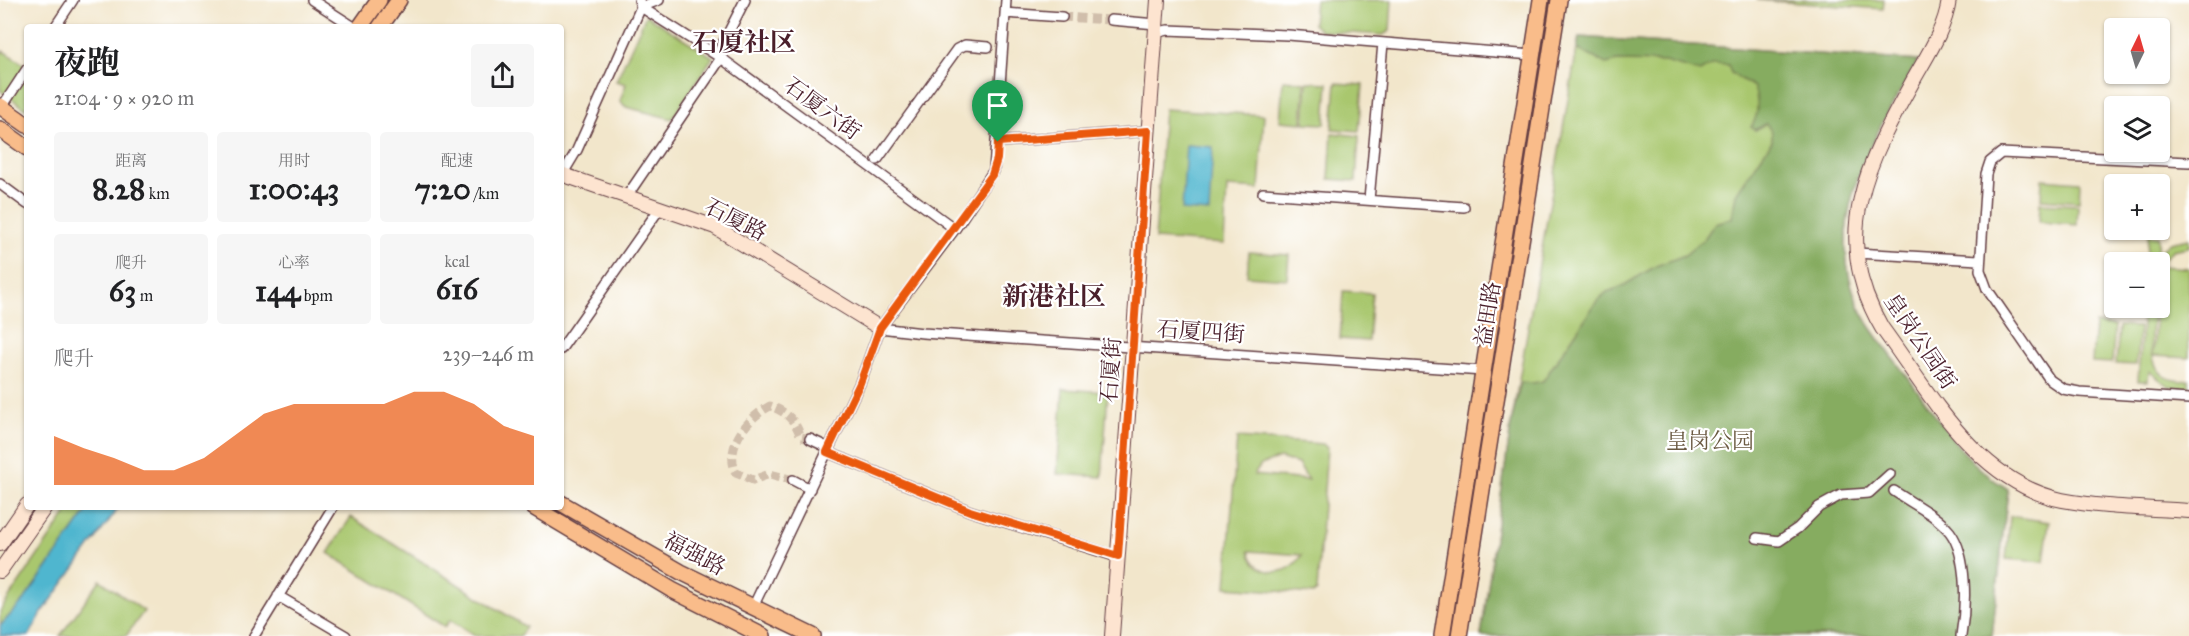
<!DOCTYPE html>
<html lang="zh">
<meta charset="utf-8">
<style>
:root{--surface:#fff;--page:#f6f6f6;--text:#202124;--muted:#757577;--accent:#ea580c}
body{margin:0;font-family:"IM FELL Great Primer","Noto Serif SC",serif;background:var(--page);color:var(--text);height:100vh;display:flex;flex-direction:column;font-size:22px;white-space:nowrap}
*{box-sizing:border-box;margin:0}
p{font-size:20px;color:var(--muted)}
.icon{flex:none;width:33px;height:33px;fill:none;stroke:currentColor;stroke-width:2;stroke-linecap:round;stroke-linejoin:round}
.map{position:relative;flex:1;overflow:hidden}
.panel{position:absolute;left:24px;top:24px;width:540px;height:486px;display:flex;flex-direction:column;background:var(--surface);border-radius:6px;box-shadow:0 2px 4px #0004}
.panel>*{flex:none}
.needle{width:39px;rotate:5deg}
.controls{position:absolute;left:2104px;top:18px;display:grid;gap:12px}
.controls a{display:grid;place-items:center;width:66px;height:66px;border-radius:6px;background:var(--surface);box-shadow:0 2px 4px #0004;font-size:30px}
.pin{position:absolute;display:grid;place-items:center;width:51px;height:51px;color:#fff;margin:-62px -26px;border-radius:50% 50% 50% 0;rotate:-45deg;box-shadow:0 0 6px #0007}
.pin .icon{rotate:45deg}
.round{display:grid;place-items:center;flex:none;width:63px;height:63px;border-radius:6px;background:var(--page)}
.summary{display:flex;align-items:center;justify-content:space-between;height:102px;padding:0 30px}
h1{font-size:33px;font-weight:700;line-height:45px}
.stats{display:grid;grid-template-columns:repeat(3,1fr);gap:9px;height:102px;padding:6px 30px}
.stats div{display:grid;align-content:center;border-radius:6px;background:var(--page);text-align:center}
.stats b{font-size:30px;font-weight:700}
.stats small{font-size:16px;font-weight:400}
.stats p{font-size:16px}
.chart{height:168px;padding:12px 30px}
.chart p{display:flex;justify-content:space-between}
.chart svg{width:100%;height:108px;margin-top:6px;fill:var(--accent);opacity:.7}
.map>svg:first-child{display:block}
</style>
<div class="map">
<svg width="2189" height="636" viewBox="0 0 2189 636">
<rect width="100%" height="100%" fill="#fff"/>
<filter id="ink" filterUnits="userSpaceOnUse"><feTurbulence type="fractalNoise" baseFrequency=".0167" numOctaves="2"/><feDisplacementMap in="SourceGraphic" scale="12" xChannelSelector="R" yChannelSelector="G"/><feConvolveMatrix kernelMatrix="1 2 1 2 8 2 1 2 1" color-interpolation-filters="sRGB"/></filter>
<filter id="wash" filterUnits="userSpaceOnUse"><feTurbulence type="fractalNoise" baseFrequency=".008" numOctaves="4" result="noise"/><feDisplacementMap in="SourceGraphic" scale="24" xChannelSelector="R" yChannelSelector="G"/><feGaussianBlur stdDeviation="1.35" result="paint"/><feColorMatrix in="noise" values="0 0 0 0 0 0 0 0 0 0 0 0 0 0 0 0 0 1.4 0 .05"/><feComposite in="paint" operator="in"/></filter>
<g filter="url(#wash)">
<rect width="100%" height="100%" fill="#f2e6cb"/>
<!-- green -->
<path fill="#a9c76e" stroke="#7a734c" stroke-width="1.5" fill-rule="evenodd" d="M1315,0H1392L1390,31L1383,35L1320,31L1313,24Z
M1756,0H1884L1883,9Z
M646,15L713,57L672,119L626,107L620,101L626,84L616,81Z
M1579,37L1918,61C1871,140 1813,232 1868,323C1883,346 1901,368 1917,390C1943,426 1968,467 2008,489L1992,636H1481L1512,419Z
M3,51L27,66V110L0,90V54Z
M1283,80L1305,82L1302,123L1280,121Z
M1307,82L1328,83L1325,124L1304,123Z
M1336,83L1363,85L1359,131L1332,129Z
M1164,109L1264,115L1259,189L1227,187L1224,244L1155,239Z
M1332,133L1359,136L1356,181L1329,179Z
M2042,179L2080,182L2079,202L2041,199Z
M2040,203L2078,205L2077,225L2039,222Z
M2148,235L2158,236L2157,252L2170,243L2189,239V247L2173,250L2160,262H2146Z
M1249,252L1289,255L1287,279L1247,276Z
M2160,266L2189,268V358L2153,356L2156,308H2160Z
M1343,291L1372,293L1368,341L1340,339Z
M2143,308H2153C2151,336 2143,387 2189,380V388L2168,386L2149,371L2148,381H2138Z
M2095,324L2115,326L2112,363L2092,362Z
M2119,326L2139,327L2136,365L2116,364Z
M1063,389L1108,392L1102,477L1057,474Z
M1237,438L1323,444L1327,448L1317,591L1313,594L1226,587ZM1280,458L1298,464L1308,480L1254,475L1261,465ZM1249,551L1302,555C1289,578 1256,578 1249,551Z
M71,507H90L24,600L0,626V611Z
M2010,516L2049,522L2044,562L2006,559Z
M351,517L526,627L520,636H476L450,620L445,627L328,553Z
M100,580L144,611L126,636H60Z"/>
<!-- forest -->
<path fill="#86ac61" stroke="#686646" stroke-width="1.5" d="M1579,37L1918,61C1871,140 1813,232 1868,323C1883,346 1901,368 1917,390C1943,426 1968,467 2008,489L1992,636H1481L1512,419L1521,382L1533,383L1543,381L1597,301L1607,292L1621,287L1656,266L1685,255L1704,239L1715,223L1732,218L1736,194L1772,141V132L1766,124L1755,130L1751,127C1759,116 1758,100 1754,87L1731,73L1728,65L1713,64L1700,72L1665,62L1617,61L1606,64L1577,49Z"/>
<!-- water -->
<path fill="#50b6cf" stroke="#4d6a7d" stroke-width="1.5" d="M1186,145L1213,147L1209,212L1182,210Z
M90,507H119L42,613L29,636H0V626L24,600Z"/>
</g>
<g filter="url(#ink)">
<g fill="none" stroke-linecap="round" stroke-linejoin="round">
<!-- street-tunnel -->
<path stroke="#d0beab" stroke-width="9" stroke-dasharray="9 4.5" stroke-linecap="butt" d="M1062,17L1111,20
M793,480L770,474L753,480L736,473C724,447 747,418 770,406C787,412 795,420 801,437L810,439"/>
<defs>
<path id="street" d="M312,0L354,27
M639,0L641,7L721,58L955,229
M1005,13L1062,17
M1111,20L1156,24
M55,27L73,0
M1155,33L1168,30L1288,35L1532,55
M717,55L745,0
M2,107L27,69
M998,142L1148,131
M877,160L957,49L965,45L988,47
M2189,162L2001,153L1990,162L1986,174L1980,270L1987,289L2050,380L2063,389L2079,392L2189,399
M562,175L577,150L641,7L659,0
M0,184L27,204
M1263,193L1464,207
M627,196L721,58
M1369,200L1383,43
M1856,253L1979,260
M880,328L923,333L1483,371
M561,349L660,208
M810,439L829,448
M827,452L970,511L1118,557
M793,480L810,489
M1894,491C1913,504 1935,514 1950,532C1968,556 1966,607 1961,636
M1757,538L1779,541L1798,528L1819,507L1841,495L1869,493L1890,474
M278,596L346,636
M753,607L860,383L880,328L955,229L994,170L1006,0
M254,636L333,507"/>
<path id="secondary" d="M1949,0C1945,29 1928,54 1914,79C1868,162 1828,236 1882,328C1930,393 1976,482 2062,500C2103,508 2147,508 2189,511
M561,174L715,227L880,328
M0,544L27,505
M0,571L45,507
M1112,636L1158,0"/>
<path id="primary" d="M360,27L379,0
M380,27L399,0
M0,106L27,125
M0,129L27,148
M561,503L681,572L813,636
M533,507L672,590L763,636
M1442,636L1541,0
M1459,636L1559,0"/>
</defs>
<!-- street casing -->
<use href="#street" stroke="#633d43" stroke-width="12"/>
<!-- secondary casing -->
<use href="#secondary" stroke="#633d43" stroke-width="16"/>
<!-- primary casing -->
<use href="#primary" stroke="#633d43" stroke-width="18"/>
<!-- street -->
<use href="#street" stroke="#fff" stroke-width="9"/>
<!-- secondary -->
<use href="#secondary" stroke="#fde4d0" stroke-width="14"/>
<!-- primary -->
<use href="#primary" stroke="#f9bc8a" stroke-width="15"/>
</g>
</g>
<g fill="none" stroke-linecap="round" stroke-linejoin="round" filter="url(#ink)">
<defs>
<path id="route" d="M1148,131L1118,556L970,511L827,452L860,383L880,328L992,175L997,159L998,142Z"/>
</defs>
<!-- route casing -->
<use href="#route" stroke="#fff" stroke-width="12"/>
<!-- route -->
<use href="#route" stroke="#ea580c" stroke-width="8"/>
</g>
<g text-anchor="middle" stroke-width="4.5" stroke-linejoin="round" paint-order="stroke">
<!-- street labels -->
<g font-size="22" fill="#4a1f2b" stroke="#fff">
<text transform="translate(823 108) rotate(36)" y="8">石厦六街</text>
<text transform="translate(736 219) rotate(27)" y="8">石厦路</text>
<text transform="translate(1487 314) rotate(-81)" y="8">益田路</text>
<text transform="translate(1201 331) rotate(4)" y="8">石厦四街</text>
<text transform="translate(1921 341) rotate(56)" y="8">皇岗公园街</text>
<text transform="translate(1110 370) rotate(-86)" y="8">石厦街</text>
<text transform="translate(695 553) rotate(28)" y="8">福强路</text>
</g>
<!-- park labels -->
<g font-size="22" fill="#6b5a42" stroke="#fff">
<text x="1710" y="448">皇岗公园</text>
</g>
<!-- quarter labels -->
<g font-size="26" font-weight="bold" fill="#4a1f2b" stroke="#fff">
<text x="744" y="51">石厦社区</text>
<text x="1054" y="305">新港社区</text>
</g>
</g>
</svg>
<div class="controls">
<a><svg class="needle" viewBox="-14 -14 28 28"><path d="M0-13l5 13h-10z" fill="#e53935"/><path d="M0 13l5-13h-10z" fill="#757577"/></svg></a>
<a><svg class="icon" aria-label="layers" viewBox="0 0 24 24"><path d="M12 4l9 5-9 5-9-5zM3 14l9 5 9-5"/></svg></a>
<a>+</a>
<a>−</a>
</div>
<div class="pin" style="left:998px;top:142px;background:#1e9e55"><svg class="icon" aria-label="arrive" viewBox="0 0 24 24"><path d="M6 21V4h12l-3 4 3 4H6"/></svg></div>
<section class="panel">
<div class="summary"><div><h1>夜跑</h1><p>21:04 · 9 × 920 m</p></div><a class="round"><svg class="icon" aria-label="share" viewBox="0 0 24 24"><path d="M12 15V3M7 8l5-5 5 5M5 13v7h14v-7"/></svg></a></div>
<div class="stats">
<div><p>距离</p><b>8.28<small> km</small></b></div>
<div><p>用时</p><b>1:00:43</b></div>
<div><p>配速</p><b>7:20<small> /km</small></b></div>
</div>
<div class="stats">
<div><p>爬升</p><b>63<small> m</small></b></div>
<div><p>心率</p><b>144<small> bpm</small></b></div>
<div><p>kcal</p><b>616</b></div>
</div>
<div class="chart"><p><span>爬升</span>239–246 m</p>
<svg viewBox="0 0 160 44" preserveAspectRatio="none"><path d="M0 44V24L10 29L20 33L30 38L40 38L50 33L60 24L70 15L80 11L90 11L100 11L110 11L120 6L130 6L140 11L150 20L160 24V44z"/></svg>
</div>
</section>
</div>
